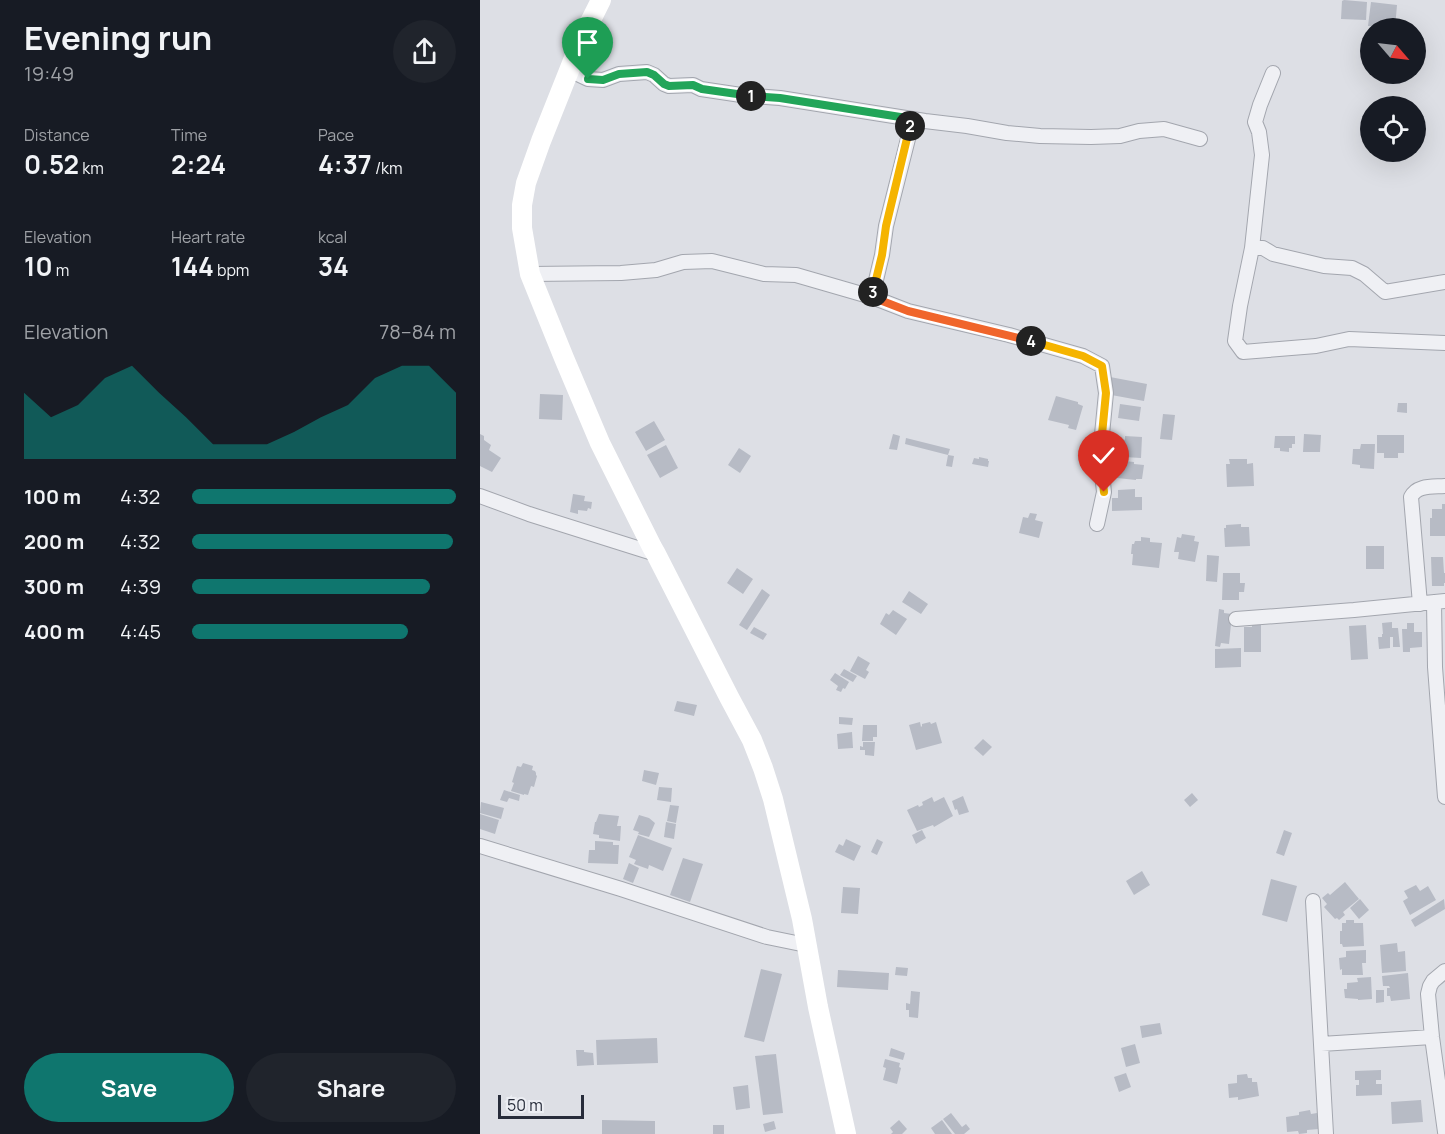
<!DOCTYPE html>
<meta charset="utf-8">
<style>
:root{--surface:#171b24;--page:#20242c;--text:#f1f3f6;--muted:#9ea1a6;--accent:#0f766e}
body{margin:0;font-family:Manrope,sans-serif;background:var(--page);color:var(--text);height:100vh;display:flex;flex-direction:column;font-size:22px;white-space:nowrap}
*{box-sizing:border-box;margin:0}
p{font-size:20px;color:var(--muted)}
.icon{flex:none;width:33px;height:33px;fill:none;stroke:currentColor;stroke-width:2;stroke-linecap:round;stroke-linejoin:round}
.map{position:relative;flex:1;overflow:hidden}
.drawer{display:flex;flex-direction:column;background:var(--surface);width:480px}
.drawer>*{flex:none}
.needle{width:39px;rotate:118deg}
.tools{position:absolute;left:880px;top:18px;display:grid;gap:12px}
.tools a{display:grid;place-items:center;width:66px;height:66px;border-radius:50%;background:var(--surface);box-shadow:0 6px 24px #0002;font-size:30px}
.scale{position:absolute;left:18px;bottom:15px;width:86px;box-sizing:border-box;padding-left:6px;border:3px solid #272c3a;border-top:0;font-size:16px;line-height:21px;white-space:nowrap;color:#272c3a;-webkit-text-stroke:4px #eceef3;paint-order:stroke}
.pin{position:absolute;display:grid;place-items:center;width:51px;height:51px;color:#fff;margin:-62px -26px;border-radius:50% 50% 50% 0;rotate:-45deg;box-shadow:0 0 6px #0007}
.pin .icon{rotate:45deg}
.km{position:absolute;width:30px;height:30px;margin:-15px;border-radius:50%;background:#222;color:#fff;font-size:16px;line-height:30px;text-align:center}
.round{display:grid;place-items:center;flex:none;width:63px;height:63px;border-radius:32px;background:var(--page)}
.headline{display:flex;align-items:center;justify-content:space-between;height:102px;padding:0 24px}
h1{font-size:33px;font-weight:700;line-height:45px}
.metrics{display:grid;grid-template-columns:repeat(3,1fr);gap:9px;height:102px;padding:6px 24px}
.metrics div{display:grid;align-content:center}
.metrics b{font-size:26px;font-weight:700}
.metrics small{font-size:16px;font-weight:400}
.metrics p{font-size:16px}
.chart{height:168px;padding:12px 24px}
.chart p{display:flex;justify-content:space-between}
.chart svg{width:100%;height:108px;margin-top:6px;fill:var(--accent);opacity:.7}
.cta{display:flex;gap:12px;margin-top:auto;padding:12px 24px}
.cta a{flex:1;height:69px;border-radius:36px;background:var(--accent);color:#fff;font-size:24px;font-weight:700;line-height:69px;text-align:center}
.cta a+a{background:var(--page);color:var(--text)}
ul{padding:0 24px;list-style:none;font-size:20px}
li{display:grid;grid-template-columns:96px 72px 1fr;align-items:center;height:45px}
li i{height:15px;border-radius:8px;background:var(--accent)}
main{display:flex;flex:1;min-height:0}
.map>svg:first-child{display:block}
</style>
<main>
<section class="drawer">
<div class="headline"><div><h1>Evening run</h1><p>19:49</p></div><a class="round"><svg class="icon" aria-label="share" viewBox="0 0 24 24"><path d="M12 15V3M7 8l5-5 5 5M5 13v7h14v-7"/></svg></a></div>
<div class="metrics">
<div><p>Distance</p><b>0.52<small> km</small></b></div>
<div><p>Time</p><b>2:24</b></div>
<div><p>Pace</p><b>4:37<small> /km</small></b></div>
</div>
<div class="metrics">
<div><p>Elevation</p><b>10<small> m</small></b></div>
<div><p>Heart rate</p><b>144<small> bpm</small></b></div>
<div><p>kcal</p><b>34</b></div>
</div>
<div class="chart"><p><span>Elevation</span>78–84 m</p>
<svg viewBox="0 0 160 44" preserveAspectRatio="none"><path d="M0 44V17L10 27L20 22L30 11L40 6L50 17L60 27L70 38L80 38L90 38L100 33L110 27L120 22L130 11L140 6L150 6L160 17V44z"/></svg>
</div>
<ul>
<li><b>100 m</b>4:32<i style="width:100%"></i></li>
<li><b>200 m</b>4:32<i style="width:99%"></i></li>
<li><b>300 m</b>4:39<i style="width:90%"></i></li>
<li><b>400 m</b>4:45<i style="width:82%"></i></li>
</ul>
<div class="cta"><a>Save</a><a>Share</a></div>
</section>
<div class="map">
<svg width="965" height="1134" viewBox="0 0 965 1134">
<rect width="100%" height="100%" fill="#dddfe5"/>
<!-- building -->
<path fill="#b7bbc5" d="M864,0L887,2L886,20L861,19L862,1Z
M891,2L917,5L915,28L888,26Z
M630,377L667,384L664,401L626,394Z
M60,394L83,395L82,420L59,419Z
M576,396L598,402V404L603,406L596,430L588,428L589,425L568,420Z
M918,403H927V413L917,412Z
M640,404L661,407L659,421L638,418Z
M683,414L695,415L692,440L680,439Z
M174,421L185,440L166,451L155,432Z
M0,434L4,436V440L11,445L9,450L21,458L12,472L0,466Z
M413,434L420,436L417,450L409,449Z
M824,434L841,435L840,452H823Z
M897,435H924V453H918V458H904V453H897Z
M645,436L662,437L661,458L644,457L645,448L640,449L635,446L636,440L641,438L645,440Z
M795,436H815V444H812V448H809V452L800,451V448H794Z
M426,438L470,449L468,455L474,456L472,467L466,466L468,455L425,444Z
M881,444H895L894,469L880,468V465L872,464L873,449H880Z
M186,445L198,468L180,478L167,455Z
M259,448L271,456L260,473L248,465Z
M499,457L508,459V461H509L508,467L492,464L494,458L499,459Z
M749,459H767V464L773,463L774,486L747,487L746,464H750Z
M644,461L654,462V464L664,465L662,479H656V480L637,478L636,475L633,474L634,466H637L638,463H644Z
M655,489V497H662V510L632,511V498H638V490Z
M93,494L105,496L104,501L112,502L111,509L108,508L107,511L98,510V514L90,512Z
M962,504H965V536H950V518H952V509H962Z
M550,513L557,514L555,520L563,522L559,538L539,533L543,517L548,518Z
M761,524V527H769L770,546L745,547L744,528H746V525Z
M702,534L715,536L714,541L719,542L715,562L698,559L699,552H694L697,537L701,538Z
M661,537L670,538V542L682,543L679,568L652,565L653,554H651L652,544H654L655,541H661Z
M886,546H904V569H886Z
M727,555L739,556L737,582L726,581Z
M951,557H963L964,573H965V583H964V586H952Z
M257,568L273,579L263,594L247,583Z
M743,573H760V583H765L764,592H759V600H742Z
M282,589L290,595L267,630L259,625Z
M429,591L448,604L441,614L422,602Z
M739,609L744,610V613L752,614L749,644L741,643L740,647L735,646Z
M413,610L427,619L416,635L400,624L406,613L409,615Z
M912,622V628H918L920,647H913V637H910V648L899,649L898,637H902V634H903L902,623Z
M927,623H934V632H942V647L930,648V652H923L922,629H927Z
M772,624H781V652H764V627H772Z
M886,625L888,659L871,660L869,626Z
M274,627L287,634L283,640L270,633Z
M761,648V667L735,668V649Z
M378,656L390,663L386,670L389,672L385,679L370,671Z
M364,669L377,676L373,682L360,675Z
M355,673L369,682L365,689L363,688L361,692L356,690L358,686L350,680Z
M197,701L217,705L214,716L194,711Z
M359,717L373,718L372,725L359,724Z
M440,722L441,727L442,726V724L450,722L451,724L456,722L462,743L436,750L429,725Z
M383,725H397V737H393V741H382Z
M372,732L373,748L358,749L357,734Z
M503,739L512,747L503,756L494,748Z
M383,742H395L394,756L385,755V750H380V746L383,747Z
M43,763L53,766L52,770L55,771L56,773V775L57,776L54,787L51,786L48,795L44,794V795L31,791L34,783L32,782L37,766L41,767Z
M164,770L179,773L176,785L162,781Z
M179,787L192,788L191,802L177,800Z
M24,790L40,795L39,801L29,798L27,802L20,800Z
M712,793L718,800L710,807L704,800Z
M483,796L489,812L479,815L477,809L475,810L472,801Z
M452,797L454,802L464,797L473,816L454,827L453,825L437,831L427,810L438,805L439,807L443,805L442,802Z
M1,802L24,808L21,819L0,813Z
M190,805L199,806L196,823L187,821Z
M0,814L19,820L15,834L0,829Z
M119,814L139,816L137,826H141L140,841L119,838V835L113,834L115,822H116Z
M159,815L169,818L175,823L169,837L158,834L159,832L153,830Z
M186,822L196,824L194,839L184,837Z
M442,830L446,838L436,844L432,835Z
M804,830L812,833L804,856L796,853Z
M158,835L192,848L183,871L169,865L168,869L154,864L156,860L149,857Z
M366,839L381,846L374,861L355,852L359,844L363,846Z
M397,839L403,842L397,855L391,852Z
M115,841L133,842V845H139L138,864L108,863L109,850H115Z
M203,858L223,864L210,902L190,895Z
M149,863L159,868L153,883L143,879Z
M662,871L670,885L654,895L646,881Z
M791,879L817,886L807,922L782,915Z
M865,882L879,899L863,912L865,915L859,920L857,918L855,919L844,907L847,904L842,898L848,893L850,895Z
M936,885L940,891L948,886L956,900L930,915L923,901L928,898L924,891Z
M363,887L380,888L378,914L361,913Z
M880,899L889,910L879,919L870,908Z
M964,899L965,909L935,927L931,920Z
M866,920H874V923H883L884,946L863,947L862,944H860V931H862V923H866Z
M917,943L918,952L925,951L926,971L902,973L900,945Z
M886,950V963H882L883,975H862V969L860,970L859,958L866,957V951Z
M416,967L428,968L427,976L415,975Z
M281,969L302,974L284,1042L264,1037Z
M358,970L409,973L408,990L357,987Z
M928,973L930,999L911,1001L910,996H907V988H910L909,986H903L902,976Z
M891,977L892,999L878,1000V999L865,998L864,989H867V983L878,982L877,978Z
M896,990H904V1002L896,1003Z
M431,991L440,992L438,1018L429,1017V1010H426V1003L430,1004Z
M680,1023L682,1034L662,1038L660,1026Z
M177,1038L178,1063L117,1065L116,1040Z
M655,1044L660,1063L646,1067L641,1048Z
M411,1048L425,1053L423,1060L409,1056Z
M96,1050H104V1052L113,1053L114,1065L97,1066Z
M296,1054L303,1113L283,1115L275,1056Z
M405,1059L420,1063L419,1067L421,1068L417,1084L403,1080L406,1068L403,1067Z
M901,1070V1080H896V1084H902V1095L876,1096V1085H879V1080H875V1071Z
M646,1073L651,1087L639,1092L634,1077Z
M767,1074L768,1078H772V1082H777L779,1096L758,1100V1097L749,1098L748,1084L757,1083V1075Z
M268,1085L270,1108L256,1110L253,1087Z
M941,1100L943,1122L912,1124L911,1102Z
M830,1110L831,1114L837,1113L839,1129L827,1130V1133L819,1134L818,1131L807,1132L806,1117L819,1115V1112Z
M471,1113L482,1127L486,1124L490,1129L484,1134H475L463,1119Z
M122,1120L175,1121V1134H122Z
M419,1120L427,1129L422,1134H411L413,1132L410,1128Z
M462,1120L472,1134H455L451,1128Z
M294,1121L296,1129L285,1132L283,1124Z
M233,1125H244V1134H233Z"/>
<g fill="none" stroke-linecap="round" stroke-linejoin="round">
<defs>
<path id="street" d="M89,70L108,79L123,80L139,74L167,72L174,75L184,84L189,86L213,85L221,89L261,95L300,98L445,121L487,126L527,133L560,136L611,137L640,136L659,131L684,129L720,139
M793,73L780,105L775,122L779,132L782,155L772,248L760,306L755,341L763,352L836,346L869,339L965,343
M772,248H783L793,254L844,266L872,268L884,274L905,292L965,282
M50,274L141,273L176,270L203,262L232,261L284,274L316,275L392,297L428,311L529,335L603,356L622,366L626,393L620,455L624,492L617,524
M392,297L402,255L406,226L433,119
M0,496L49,514L176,554
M954,602L955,667L965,797
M940,604L931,497C937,485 952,487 965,486
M756,619L874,610L965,601
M0,846L141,889L287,937L326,945
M833,901L846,1134
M965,971L953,981L950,986L948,994L952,1037L965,1132
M841,1044L952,1037"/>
</defs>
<!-- street casing -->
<use href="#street" stroke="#a3a6ae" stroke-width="16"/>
<!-- street -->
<use href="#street" stroke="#eff0f4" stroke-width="14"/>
<!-- secondary -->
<path stroke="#fff" stroke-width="20" d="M121,0L102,38L61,141L46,183L42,205V228L50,274L84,358L120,443L172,547L176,554L249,697L272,740L283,768L293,799L322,919L338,1007L366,1134"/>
</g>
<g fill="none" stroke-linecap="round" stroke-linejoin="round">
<defs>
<path id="split-1" d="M108,79L123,80L139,74L167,72L174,75L184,84L189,86L213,85L222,89L271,96"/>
<path id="split-2" d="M271,96L300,98L433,119L430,126"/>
<path id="split-3" d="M393,292L402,255L406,226L430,126"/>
<path id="split-4" d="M393,292L392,297L428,311L551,341"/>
<path id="split-5" d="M551,341L603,356L622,366L626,393L620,455L624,492"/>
</defs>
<!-- split-1 casing -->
<use href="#split-1" stroke="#fff" stroke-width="12"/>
<!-- split-2 casing -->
<use href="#split-2" stroke="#fff" stroke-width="12"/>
<!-- split-3 casing -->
<use href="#split-3" stroke="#fff" stroke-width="12"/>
<!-- split-4 casing -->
<use href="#split-4" stroke="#fff" stroke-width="12"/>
<!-- split-5 casing -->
<use href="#split-5" stroke="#fff" stroke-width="12"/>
<!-- split-1 -->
<use href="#split-1" stroke="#22a559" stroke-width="8"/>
<!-- split-2 -->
<use href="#split-2" stroke="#22a559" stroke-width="8"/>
<!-- split-3 -->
<use href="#split-3" stroke="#f5b400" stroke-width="8"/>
<!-- split-4 -->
<use href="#split-4" stroke="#f0652b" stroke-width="8"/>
<!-- split-5 -->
<use href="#split-5" stroke="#f5b400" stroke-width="8"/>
</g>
</svg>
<div class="tools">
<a><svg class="needle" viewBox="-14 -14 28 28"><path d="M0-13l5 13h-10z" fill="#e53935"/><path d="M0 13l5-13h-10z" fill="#9ea1a6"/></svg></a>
<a><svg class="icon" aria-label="locate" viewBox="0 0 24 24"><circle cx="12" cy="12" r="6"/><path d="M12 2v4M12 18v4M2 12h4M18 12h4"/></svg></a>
</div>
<div class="scale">50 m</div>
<div class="pin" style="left:108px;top:79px;background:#1e9e55"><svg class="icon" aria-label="arrive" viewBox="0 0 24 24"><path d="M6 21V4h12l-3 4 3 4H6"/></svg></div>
<div class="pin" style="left:624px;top:492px;background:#d93025"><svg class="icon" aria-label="check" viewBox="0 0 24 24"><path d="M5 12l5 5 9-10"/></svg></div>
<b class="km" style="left:271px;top:96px">1</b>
<b class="km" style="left:430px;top:126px">2</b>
<b class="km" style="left:393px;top:292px">3</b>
<b class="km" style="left:551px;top:341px">4</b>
</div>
</main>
